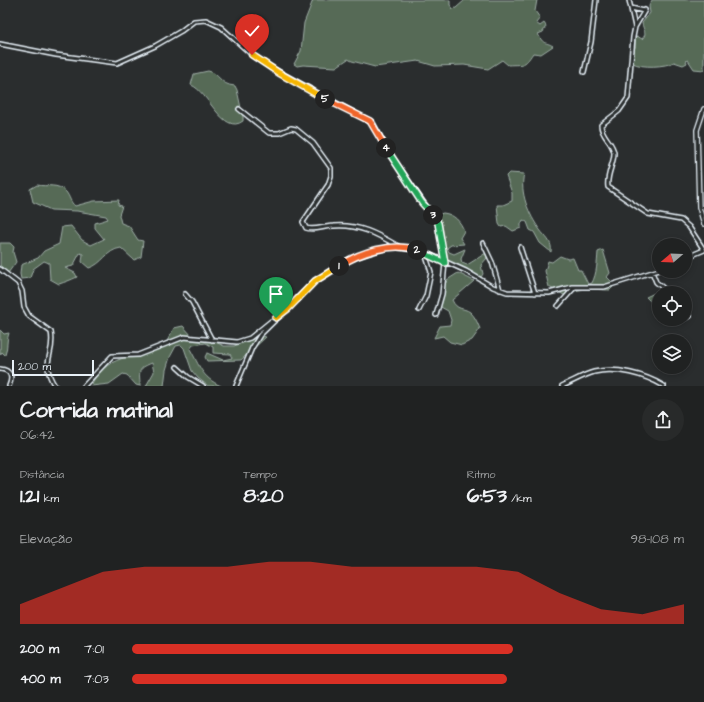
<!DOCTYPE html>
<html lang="pt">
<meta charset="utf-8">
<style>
:root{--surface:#202222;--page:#282a2a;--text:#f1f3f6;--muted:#a2a4a5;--line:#3d3f40;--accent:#d93025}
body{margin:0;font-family:"Architects Daughter",sans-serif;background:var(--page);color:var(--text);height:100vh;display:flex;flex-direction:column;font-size:15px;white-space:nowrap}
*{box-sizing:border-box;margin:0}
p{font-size:13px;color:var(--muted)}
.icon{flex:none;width:22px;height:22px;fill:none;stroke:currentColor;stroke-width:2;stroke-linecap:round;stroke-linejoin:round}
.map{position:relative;height:386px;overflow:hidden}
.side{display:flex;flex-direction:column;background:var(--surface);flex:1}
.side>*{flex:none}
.needle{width:26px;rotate:251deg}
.controls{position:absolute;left:652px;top:238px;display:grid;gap:8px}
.controls a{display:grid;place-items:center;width:40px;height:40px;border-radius:50%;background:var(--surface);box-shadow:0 2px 6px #0003,0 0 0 1px var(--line);font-size:20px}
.scale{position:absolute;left:12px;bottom:10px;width:82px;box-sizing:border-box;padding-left:4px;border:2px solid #e8f1f8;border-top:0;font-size:11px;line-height:14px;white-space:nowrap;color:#e8f1f8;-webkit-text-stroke:3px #2a2d2e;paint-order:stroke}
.pin{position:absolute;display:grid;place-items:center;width:34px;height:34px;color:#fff;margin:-41px -17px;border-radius:50% 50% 50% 0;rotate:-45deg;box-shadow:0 0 4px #0007}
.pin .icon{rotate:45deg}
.km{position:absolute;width:20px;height:20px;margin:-10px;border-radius:50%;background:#222;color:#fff;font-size:11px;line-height:20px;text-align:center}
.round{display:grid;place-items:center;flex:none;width:42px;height:42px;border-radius:21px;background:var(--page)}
.summary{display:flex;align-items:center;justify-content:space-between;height:68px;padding:0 20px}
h1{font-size:22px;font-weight:800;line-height:30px}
.figures{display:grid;grid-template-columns:repeat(3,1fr);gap:6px;height:68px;padding:4px 20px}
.figures div{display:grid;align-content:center}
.figures b{font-size:20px;font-weight:800}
.figures small{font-size:11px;font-weight:400}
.figures p{font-size:11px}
.chart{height:112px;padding:8px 20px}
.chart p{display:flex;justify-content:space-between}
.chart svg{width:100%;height:72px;margin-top:4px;fill:var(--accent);opacity:.7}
ul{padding:0 20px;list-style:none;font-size:13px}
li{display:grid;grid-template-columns:64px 48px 1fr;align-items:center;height:30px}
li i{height:10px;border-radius:5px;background:var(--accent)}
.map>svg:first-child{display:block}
</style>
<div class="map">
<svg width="704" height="386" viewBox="0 0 704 386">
<rect width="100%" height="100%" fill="#2a2d2e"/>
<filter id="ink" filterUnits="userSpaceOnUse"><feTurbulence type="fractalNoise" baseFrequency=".025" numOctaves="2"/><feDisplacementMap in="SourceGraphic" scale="8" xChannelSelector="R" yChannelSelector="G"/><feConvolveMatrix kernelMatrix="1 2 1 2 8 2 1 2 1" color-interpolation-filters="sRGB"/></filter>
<g filter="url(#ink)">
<!-- green -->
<path fill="#566b56" stroke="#9faea7" d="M313,0H450V5L453,9L456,8L465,0H537L535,11L540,18L536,23L540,26L544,23L546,26L543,32L538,34C544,46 545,41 553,46L541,54L533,53C524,67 523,64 508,65L502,60L488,69L464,65L435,66L418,61L375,67L352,61L348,59L336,67L303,65L297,66L294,64L301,51L304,23Z
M652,0H704V70L694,69L688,60L686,61L687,63L683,65L674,62C666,67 641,68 633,63L631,59L635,47V38L637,36L642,39C648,33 643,30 642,23L650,13L649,6Z
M208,71C220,73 219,85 235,86L237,90L243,117V121C223,136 208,91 191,85L194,74Z
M509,173L524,174C519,192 529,215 540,230C545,237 553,242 551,252L540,243L534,232L530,230L527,222L523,220L521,224V228L513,231L506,226L501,227L499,224L497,205H503L512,201V193L506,176Z
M37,185C47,187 58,183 66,192C70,197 70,202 75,206L94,201L119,200L118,205L122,206L119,215L121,223L129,226L138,240L143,241L141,257L134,260L121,248C106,250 103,264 89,268L82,262L83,254L80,253L73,266L65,268L75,273L77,277C71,280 65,282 59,284L50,279L49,263L44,261L33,269L30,278L21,279L20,274L21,265L38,258L44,251L59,244L62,227L71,226L82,240L91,245L104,239L95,228V223L108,219L106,216L77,211L51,210L33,202L30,189Z
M443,213C454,214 461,222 464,231L460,238L464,244L451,245L447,248L449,252L454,254L465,249L461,259L462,263L467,265L486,253L487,258L481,265L483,274L481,277L474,278L440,261L443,257L437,215Z
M0,243H10L14,247L13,252L16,262L6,276L0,272Z
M603,250L610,273L607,277L612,282L611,286H614L610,290C596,290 577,286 566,296L549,287L545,271L548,261L552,262L560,256L568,259L573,258L578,270H581L588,284L592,283C597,273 597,263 598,252Z
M458,273L474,281L452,300C457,311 463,307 470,312C475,316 478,324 480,329L472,340L462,345L450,342L443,336L434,338L440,326L450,325L451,320L448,311L439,306L437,302L447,280Z
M663,289L666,293H659V310H652V303L646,297Z
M183,326L192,336L205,337L224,346H234L262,336L266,337L241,360L207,361L205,357L207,353L223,360L232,358L230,354L213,353V347L206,343L193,345L190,349C200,366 201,377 221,386H208L198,378L192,371L184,348L181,345L176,346L170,357L166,370L164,386H146L154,372L152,363C136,369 140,372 140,386L136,385L127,375L123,374L109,384L91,386C102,356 137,356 164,347L174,328Z
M0,330L4,334L9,333C6,340 8,348 5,355L2,352L0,355Z"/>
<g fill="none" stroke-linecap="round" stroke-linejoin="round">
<defs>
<path id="minor" d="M629,0L635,27
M631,8L644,11
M645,10L635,27L633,37L628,98L619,111L601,125C601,136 613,142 614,153C614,164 606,175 608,187L648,214L681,220L689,227L704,250
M0,44L56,55L117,63L155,46L181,31L194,21L206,20L221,27L252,55L270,67L373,123L388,152L438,223L445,263L442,294L436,315
M584,72L591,42L596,0
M239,109L269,133H279L291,128L296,129L313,143L331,168V176L328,185L303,222L306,228C315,231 324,226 334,226C359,224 377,234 398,246
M483,243L492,262L500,290
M520,247L535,293
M685,258L704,250
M0,269L18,283L22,291L24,307L29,316L51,332C56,354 39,362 55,386
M652,272L656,282L669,293
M185,294L192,302L212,340
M558,306L575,287
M419,310L426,296L431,272L425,253
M685,310L689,316L685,318
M177,367L188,377L203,386
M0,369C11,370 13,377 9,386
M84,386L112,356L138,355L184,337L237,342L250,338L271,321
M236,386L252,348L260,335L315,281L350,259L392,246L424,252L466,271L493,287L507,292L549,293L572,287H604L659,270
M562,386C572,382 583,375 594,372C616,367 644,374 664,386"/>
<path id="major" d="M704,109L697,130L699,207L704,224"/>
</defs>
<!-- minor casing -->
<use href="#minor" stroke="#e8f1f8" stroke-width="6"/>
<!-- major casing -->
<use href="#major" stroke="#e8f1f8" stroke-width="6"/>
<!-- minor -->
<use href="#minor" stroke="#2a2d2e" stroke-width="3"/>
<!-- major -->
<use href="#major" stroke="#2a2d2e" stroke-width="3.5"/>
</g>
</g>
<g fill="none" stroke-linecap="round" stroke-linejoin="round" filter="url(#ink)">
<defs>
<path id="split-1" d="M276,318L289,308L315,281L339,266"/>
<path id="split-2" d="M339,266C360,252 392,242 417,250"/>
<path id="split-3" d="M417,250L445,263L438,223L433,215"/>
<path id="split-4" d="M386,148L422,203L433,215"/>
<path id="split-5" d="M325,99L370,121L386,148"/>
<path id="split-6" d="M252,55L279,73L325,99"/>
</defs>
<!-- split-1 casing -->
<use href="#split-1" stroke="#fff" stroke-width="8"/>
<!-- split-2 casing -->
<use href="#split-2" stroke="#fff" stroke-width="8"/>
<!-- split-3 casing -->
<use href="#split-3" stroke="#fff" stroke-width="8"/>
<!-- split-4 casing -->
<use href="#split-4" stroke="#fff" stroke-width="8"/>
<!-- split-5 casing -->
<use href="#split-5" stroke="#fff" stroke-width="8"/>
<!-- split-6 casing -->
<use href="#split-6" stroke="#fff" stroke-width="8"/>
<!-- split-1 -->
<use href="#split-1" stroke="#f5b400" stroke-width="5"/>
<!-- split-2 -->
<use href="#split-2" stroke="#f0652b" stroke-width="5"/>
<!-- split-3 -->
<use href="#split-3" stroke="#22a559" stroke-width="5"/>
<!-- split-4 -->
<use href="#split-4" stroke="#22a559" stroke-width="5"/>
<!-- split-5 -->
<use href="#split-5" stroke="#f0652b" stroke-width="5"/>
<!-- split-6 -->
<use href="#split-6" stroke="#f5b400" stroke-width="5"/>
</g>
</svg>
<div class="controls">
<a><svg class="needle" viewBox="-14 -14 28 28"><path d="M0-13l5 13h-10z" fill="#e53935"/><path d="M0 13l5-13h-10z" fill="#a2a4a5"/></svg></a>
<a><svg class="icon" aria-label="locate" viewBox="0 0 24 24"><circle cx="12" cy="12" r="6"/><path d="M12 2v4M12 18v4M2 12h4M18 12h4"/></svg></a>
<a><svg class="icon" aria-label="layers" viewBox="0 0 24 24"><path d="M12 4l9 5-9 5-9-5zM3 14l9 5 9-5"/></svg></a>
</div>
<div class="scale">200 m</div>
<div class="pin" style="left:276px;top:318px;background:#1e9e55"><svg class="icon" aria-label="arrive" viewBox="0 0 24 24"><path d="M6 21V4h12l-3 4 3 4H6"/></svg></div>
<div class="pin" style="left:252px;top:55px;background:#d93025"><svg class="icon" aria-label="check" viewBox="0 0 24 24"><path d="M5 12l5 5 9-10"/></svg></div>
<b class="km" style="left:339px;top:266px">1</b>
<b class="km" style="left:417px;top:250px">2</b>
<b class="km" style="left:433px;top:215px">3</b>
<b class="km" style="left:386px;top:148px">4</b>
<b class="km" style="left:325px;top:99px">5</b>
</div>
<section class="side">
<div class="summary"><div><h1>Corrida matinal</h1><p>06:42</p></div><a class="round"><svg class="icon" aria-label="share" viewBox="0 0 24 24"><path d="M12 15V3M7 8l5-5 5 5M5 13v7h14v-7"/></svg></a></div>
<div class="figures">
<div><p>Distância</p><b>1.21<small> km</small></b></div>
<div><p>Tempo</p><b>8:20</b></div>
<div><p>Ritmo</p><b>6:53<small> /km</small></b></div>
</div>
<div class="chart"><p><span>Elevação</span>98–108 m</p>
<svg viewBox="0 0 160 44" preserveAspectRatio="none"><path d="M0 44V32L10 22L20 12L30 9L40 9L50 9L60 6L70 6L80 9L90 9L100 9L110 9L120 12L130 25L140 35L150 38L160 32V44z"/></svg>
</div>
<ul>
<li><b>200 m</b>7:01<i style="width:69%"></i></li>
<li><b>400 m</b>7:03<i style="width:68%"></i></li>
</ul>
</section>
